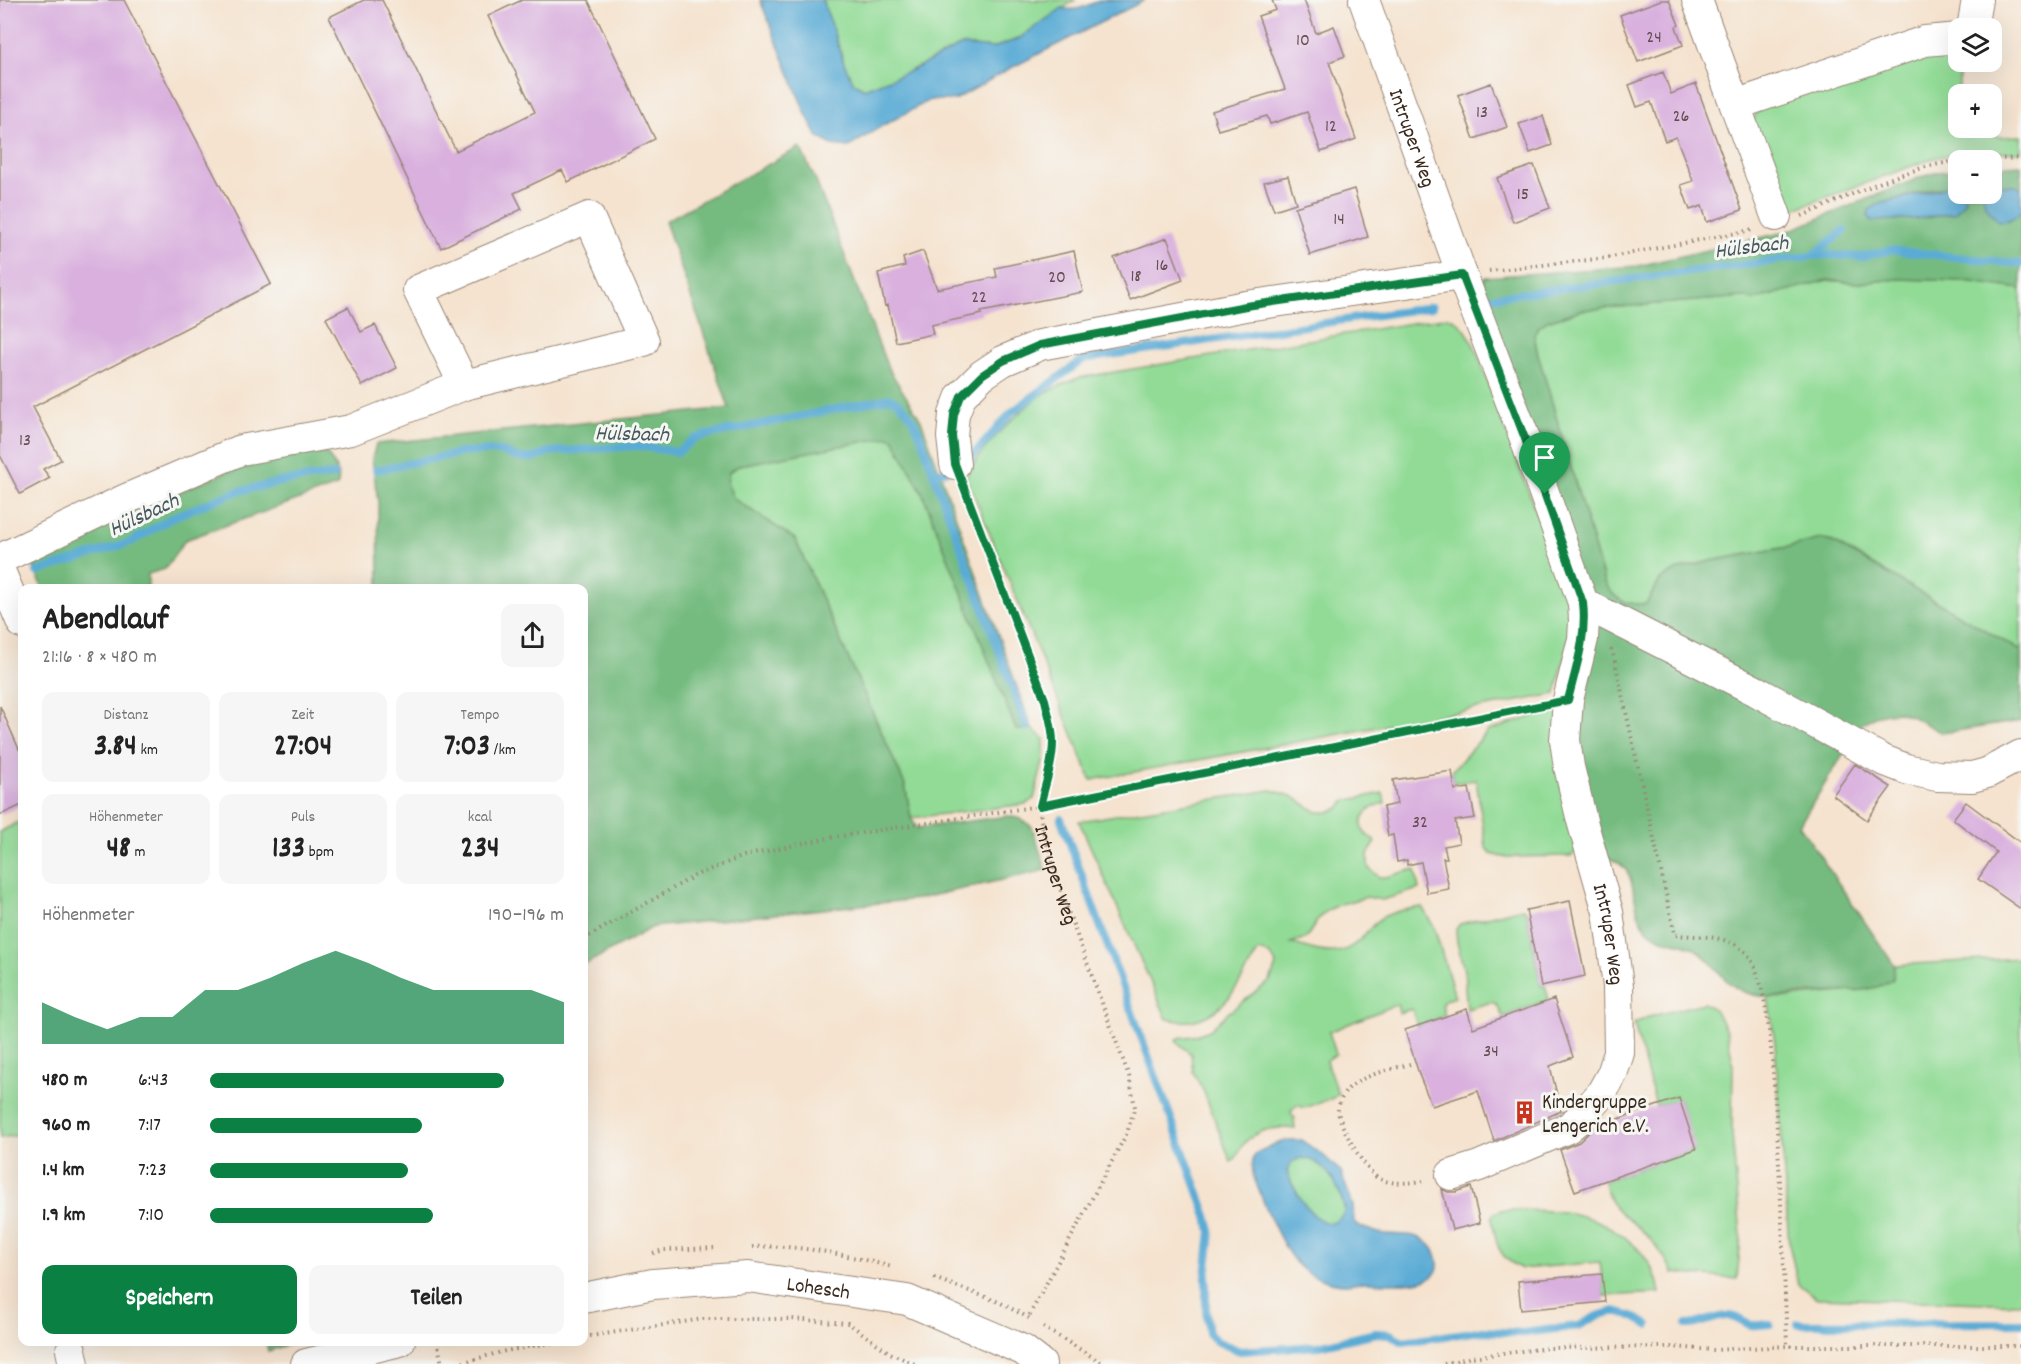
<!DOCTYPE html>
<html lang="de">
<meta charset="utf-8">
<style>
:root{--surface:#fff;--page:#f6f6f6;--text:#222;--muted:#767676;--accent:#0b8043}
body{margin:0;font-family:Dekko,sans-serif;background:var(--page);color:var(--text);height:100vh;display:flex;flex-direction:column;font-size:22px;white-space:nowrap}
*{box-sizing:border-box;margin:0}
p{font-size:20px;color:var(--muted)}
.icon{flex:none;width:33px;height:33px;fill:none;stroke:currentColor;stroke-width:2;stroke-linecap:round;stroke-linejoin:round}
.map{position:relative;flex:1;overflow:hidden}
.side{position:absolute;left:18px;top:584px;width:570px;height:762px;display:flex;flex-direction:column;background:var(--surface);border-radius:12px;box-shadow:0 6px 24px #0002}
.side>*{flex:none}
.tools{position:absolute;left:1948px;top:18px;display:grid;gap:12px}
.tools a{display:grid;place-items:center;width:54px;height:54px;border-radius:12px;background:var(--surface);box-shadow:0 6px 24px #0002;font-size:30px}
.pin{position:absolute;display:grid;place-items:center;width:51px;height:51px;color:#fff;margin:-62px -26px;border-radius:50% 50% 50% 0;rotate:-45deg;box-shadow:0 0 6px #0007}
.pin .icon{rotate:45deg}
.round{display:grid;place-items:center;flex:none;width:63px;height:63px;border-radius:12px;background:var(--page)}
.headline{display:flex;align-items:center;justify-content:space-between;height:102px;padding:0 24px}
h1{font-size:33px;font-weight:700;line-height:45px}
.metrics{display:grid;grid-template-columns:repeat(3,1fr);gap:9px;height:102px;padding:6px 24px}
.metrics div{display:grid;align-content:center;border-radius:12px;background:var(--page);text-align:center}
.metrics b{font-size:30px;font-weight:700}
.metrics small{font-size:16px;font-weight:400}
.metrics p{font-size:16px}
.chart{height:168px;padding:12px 24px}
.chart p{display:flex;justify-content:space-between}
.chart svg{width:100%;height:108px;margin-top:6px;fill:var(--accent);opacity:.7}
.cta{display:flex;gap:12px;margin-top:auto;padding:12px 24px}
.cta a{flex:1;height:69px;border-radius:12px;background:var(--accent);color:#fff;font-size:24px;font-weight:700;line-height:69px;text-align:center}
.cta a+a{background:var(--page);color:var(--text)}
ul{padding:0 24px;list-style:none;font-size:20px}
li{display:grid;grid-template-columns:96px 72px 1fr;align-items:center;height:45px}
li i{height:15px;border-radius:8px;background:var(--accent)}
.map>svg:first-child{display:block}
</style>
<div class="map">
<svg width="2021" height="1364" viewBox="0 0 2021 1364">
<rect width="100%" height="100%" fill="#f6f6f2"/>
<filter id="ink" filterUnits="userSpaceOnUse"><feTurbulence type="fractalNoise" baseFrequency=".0167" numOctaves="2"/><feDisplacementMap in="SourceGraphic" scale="12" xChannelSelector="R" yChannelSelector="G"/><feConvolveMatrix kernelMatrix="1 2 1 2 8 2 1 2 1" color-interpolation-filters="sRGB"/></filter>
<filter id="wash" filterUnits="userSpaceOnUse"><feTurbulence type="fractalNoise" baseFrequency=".008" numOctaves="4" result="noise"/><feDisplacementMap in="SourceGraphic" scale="24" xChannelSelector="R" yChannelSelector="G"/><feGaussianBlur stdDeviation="1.35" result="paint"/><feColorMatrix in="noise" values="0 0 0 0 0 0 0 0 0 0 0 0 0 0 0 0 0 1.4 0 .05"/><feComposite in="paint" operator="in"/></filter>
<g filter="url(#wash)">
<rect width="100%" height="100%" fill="#f5e3cf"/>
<!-- green -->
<path fill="#92db96" stroke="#66825a" stroke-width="1.5" d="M823,0H1075L1018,39L993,48L962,45L908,72L864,89L853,82L844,63Z
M1959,46V128H1977L1988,134L1998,137L2021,136V152L1966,153L1937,157L1786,212L1752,121L1760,107Z
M1898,279L1964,281L2021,289V651L1833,542L1821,539L1793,546L1710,561L1676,570L1660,580L1646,604C1625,605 1615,601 1604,581L1537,351L1534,334L1538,327L1547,321L1581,310L1744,297L1753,300L1827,280L1858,283Z
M1448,317C1464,323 1469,335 1476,350L1574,614L1556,694L1091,780L966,476C983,447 1010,420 1036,399C1048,390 1063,384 1078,378Z
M888,437L893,438L922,492L1016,729H1032L1044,739V758L1034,799L1026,804L911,818L905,785L795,539L734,499L727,483L729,472L740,465Z
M1560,711L1579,849L1571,856L1503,857L1491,854L1486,848L1476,780L1454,783L1452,771L1488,731L1541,714Z
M1271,790L1292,796L1317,812H1329L1339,808L1345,801L1383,793L1385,803C1371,806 1355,817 1365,833C1368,837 1373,839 1376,842L1368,854V867L1379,877H1386L1415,869L1419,889L1382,900L1367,897L1341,904L1328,910L1319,918L1306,938L1291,943C1305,947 1322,954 1337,952C1356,949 1365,933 1377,921C1387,912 1409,909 1422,907L1434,927L1455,997L1445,1000L1442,1004L1445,1016L1417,1026L1412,1009L1399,1013L1397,1004L1329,1032L1336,1054L1326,1061L1338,1094L1331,1099L1304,1108L1298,1105L1291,1110L1292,1115L1295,1118L1294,1120L1295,1129C1276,1126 1254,1129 1242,1146C1238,1152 1238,1158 1231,1162L1204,1092L1193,1072L1191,1054L1176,1041L1178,1038L1193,1036L1210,1030L1228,1013L1270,981L1276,965C1273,956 1269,954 1260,951L1257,953C1241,980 1225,1016 1190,1021C1183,1022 1174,1020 1167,1019L1079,821Z
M22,820V1134L0,1138V832Z
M1522,908L1526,910L1541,986L1545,985L1549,1000L1503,1017L1497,1005L1492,1002L1467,1009L1465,987L1466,979L1457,942L1456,929L1460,924Z
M2021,958V1304L1817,1298L1798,1284L1789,1244L1775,1043L1768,997L1781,998L1863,990L1893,979L1894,965Z
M1704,1003L1716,1011L1727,1033L1733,1062L1732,1134L1741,1236L1737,1279L1673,1273C1665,1256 1654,1241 1639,1228C1620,1211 1609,1209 1604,1181L1695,1149L1679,1099L1656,1106L1634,1024L1648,1017Z
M1300,1158C1327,1159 1340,1188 1345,1211C1326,1249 1291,1189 1287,1170L1292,1162Z
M1500,1210C1523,1211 1547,1209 1569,1213C1610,1220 1654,1250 1660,1293L1604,1296L1600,1262L1522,1269C1497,1257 1496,1244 1492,1218L1493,1214Z"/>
<!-- forest -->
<path fill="#75bb7f" stroke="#58724e" stroke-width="1.5" d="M800,147L816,181L888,368L921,420L1032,729L1016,730L922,492L893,438L888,437L740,465L729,472L727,483L734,499L795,539L905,785L911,818L917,828L1008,816L1021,819L1032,827L1046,870L918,899L653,927L584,965V588H379L378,502L372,459L376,444L729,408L665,221Z
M2021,165V189L2016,185H1992V167Z
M1959,170V186L1932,189L1879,204L1872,221L1934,217L1965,200L1964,194H1983L1985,205L2009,220L2021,212V289L1964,281L1898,279L1858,283L1827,280L1753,300L1744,297L1581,310L1547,321L1538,327L1534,334L1537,351L1604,581C1615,601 1625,605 1646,604L1660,580L1676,570L1710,561L1793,546L1821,539L1833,542L2021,651V721L1942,733L1913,717L1899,712L1887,713L1875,716L1863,723L1799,825L1894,965L1893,979C1888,982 1883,985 1877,987C1859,992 1837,992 1818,993C1793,994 1767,1002 1742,991C1722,983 1714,960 1695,949C1681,940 1665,945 1649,931C1624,908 1647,863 1601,857L1575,735L1590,627L1482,283L1485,277L1638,266L1786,232L1921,177L1937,172Z
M320,452L327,454C334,463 342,475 337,486L185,540L165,569L148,574V588H43L33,565L136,510L245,464Z
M266,1341H299L268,1351Z"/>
<!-- water -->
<path fill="#5aabd5" stroke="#4a6a7a" stroke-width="1.5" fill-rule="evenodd" d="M760,0H823L844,63L853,82L864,89L908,72L962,45L993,48L1018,39L1062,8C1082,13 1088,2 1105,0C1118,0 1132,0 1145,0L1007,70L955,100H930L880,127L849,147L832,145L817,136L804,110Z
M1992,185H2016L2021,189V212L2009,220L1998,221L1985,205L1983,194H1992Z
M1950,186H1959V194L1964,195L1965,200L1955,213L1915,219L1872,221L1868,216L1869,210L1879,204Z
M1290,1140H1301L1323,1155L1341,1172L1353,1206L1354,1223C1361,1227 1371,1231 1379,1233C1397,1237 1417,1230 1431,1246C1435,1250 1437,1257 1438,1263C1441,1290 1383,1282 1367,1282C1359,1282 1351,1284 1344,1284C1330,1283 1312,1277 1301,1268C1283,1252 1262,1199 1253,1175C1251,1154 1253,1154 1271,1146C1278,1143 1282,1141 1290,1140ZM1300,1158C1326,1159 1340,1188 1345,1210C1327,1249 1291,1189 1287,1170L1292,1162Z"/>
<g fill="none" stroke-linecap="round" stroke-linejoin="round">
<!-- stream -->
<path stroke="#5aabd5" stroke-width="8" d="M1813,255L1844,231
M1485,298L1812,256L1830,255L1862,257L1890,250L2021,264
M964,465L1012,412L1084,359L1432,307
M376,470L466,452L500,451L518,458H535L548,452L637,446L678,452L694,439L703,436L890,398C915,407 925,449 933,472L946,471
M933,472L1027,727
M37,572L131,542L175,516L236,492L285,481L334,475
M1061,819L1207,1216L1211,1231L1206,1277V1310L1209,1333L1216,1341L1240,1351L1318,1346L1376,1333L1390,1334L1403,1342L1480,1331L1523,1333L1579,1326L1597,1316L1615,1311L1630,1315L1648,1325
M1798,1324L2021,1323
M1687,1325C1701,1325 1714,1316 1729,1316C1738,1316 1742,1323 1751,1325C1756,1326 1764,1324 1770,1324"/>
</g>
<g id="blocks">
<!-- building -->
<path fill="#d9b0de" d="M0,0H124L271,284L33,407L61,460L43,469L50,478L20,494L0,455Z
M364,0H382L456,151L535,112L488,16L522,0H588L655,139L568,182L562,170L514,193L522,209L441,248L329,17Z
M1272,0H1304L1316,33L1334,26L1345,56L1329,62L1356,139L1321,152L1307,112L1270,124L1267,116L1218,130L1212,111L1285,89L1258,16L1276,10Z
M1661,0H1669L1679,25L1676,27L1683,45L1638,62L1620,15Z
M1663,72L1671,94L1696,84L1742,210L1707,222L1702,206L1690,210L1681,185L1693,181L1676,137L1665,141L1651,102L1637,107L1629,85Z
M1491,83L1507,127L1474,139L1458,95Z
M1543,116L1552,145L1530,153L1519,124Z
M1534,165L1550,208L1513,222L1497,178Z
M1288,176L1296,203L1274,210L1264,182Z
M1354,189L1368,237L1310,255L1295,207Z
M1167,238L1183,280L1130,300L1114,258Z
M923,251L937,289L997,277L995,268L1074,251L1083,292L981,312L982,314L931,325L933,334L896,342L888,305L885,306L878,273L905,266L903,258Z
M348,307L361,332L375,325L397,368L362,386L326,318Z
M0,706L22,756V805L0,815Z
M1855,764L1891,787L1867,820L1833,795Z
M1452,771L1455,790L1469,788L1475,818L1455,821L1459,843L1444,846L1447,858H1443L1449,889L1427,893L1421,862L1407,865V860L1397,862L1393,835L1388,836L1383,807L1397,804L1393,780Z
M1966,802L2021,843V909L1978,879L1996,852L1953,819Z
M1570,901L1585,976L1541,986L1526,910Z
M1554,999L1573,1057L1550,1066L1561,1111L1494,1141L1478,1091L1432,1106L1420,1077L1405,1030L1467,1009L1473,1028Z
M1679,1098L1696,1149L1575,1191L1560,1150L1579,1142L1595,1127Z
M1471,1187L1480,1223L1452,1230L1442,1189L1448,1192H1456Z
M1602,1274L1605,1302L1521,1310L1518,1281Z"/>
</g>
</g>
<g filter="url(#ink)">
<use href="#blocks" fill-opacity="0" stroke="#988676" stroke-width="1.5"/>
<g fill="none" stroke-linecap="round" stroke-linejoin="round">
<defs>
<g id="minor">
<path id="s2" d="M1364,0L1462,275L1524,436L1583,603L1584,621L1583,639L1568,700L1565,740L1569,767L1582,821L1608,912L1618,986L1619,1053L1612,1074L1601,1094L1579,1119L1568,1128L1479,1166L1451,1175"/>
<path d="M1697,0L1735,105L1925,41L1959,38"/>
<path d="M1972,28L1977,0"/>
<path d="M1735,105L1776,216"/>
<path d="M955,464L952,437L954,414L961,396L982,375L1003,361L1040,345L1246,306L1462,275"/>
<path d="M0,559L126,499L241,450L351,430L464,385L644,341L589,217L418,290L464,385"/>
<path d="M0,571L22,623"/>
<path d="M1583,603L1756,691L1883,760L1906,769L1937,776L1972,777L1987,773L2021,755"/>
<path id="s3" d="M584,1298L653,1284L748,1277L907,1300L1023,1350L1041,1364"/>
<path d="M71,1350L74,1364"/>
<path d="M306,1364L400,1341"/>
</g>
</defs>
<!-- minor casing -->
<use href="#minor" stroke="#988676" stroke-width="32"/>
<!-- path -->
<g stroke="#988676" stroke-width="4" stroke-dasharray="1.5 4.5" stroke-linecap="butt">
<path d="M1967,160L2021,158"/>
<path d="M1802,216C1850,196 1907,166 1959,161"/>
<path d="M1489,271L1606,258L1752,230"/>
<path id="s1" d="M965,490L1045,700L1053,741L1050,762L1039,806L1042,827L1062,895L1129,1076L1135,1107L1127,1133L1028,1318"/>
<path d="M1611,649L1614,657L1675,935C1700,937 1729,934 1747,954C1770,980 1773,1078 1776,1114C1781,1191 1784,1268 1787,1346"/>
<path d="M584,939L696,875L744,856L828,838L1039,806L1541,705"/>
<path d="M1410,1064C1393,1069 1363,1075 1350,1087C1344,1092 1338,1103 1338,1111C1339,1125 1366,1172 1378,1178C1391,1185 1409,1183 1423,1181"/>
<path d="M752,1247C798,1244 848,1255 892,1267"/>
<path d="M653,1253L664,1250L717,1248"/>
<path d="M934,1278L999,1302L1029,1318"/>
<path d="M1043,1327L1104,1364"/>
<path d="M584,1337L703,1319H791L848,1323L890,1353L915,1364"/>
<path d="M437,1341L442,1364"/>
<path d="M457,1364L505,1351L562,1341"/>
<path d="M1444,1364L1471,1357L1549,1348L1672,1347L1714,1350L1787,1346H2021"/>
</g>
<!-- minor -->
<use href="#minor" stroke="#fff" stroke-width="30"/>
</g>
</g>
<g fill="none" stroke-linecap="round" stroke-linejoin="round" filter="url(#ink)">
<defs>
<path id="route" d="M1462,275L1524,436L1583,603C1587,636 1576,668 1568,700L1040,806C1045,785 1053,763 1053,742C1053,728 1048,713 1045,700L955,464L952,436L954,414L961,396L982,375L1003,361L1040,345L1246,306Z"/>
</defs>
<!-- route casing -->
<use href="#route" stroke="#fff" stroke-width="12"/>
<!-- route -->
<use href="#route" stroke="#0b8043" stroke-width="8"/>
</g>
<!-- icons -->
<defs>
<symbol id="building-bare" viewBox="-9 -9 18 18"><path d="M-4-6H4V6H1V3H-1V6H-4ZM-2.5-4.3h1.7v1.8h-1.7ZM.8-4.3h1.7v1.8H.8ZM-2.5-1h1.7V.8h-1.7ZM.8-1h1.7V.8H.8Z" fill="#c8321e" stroke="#f6f6f2" stroke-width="2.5" paint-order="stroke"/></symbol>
</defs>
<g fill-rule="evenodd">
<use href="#building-bare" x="1508" y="1096" width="33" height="33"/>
</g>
<g text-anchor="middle" stroke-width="6" stroke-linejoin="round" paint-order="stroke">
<!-- number labels -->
<g font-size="18" fill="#624c4e">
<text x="1654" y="42">24</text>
<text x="1303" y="45">10</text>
<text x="1482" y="117">13</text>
<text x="1681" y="121">26</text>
<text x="1331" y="131">12</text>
<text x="1523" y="199">15</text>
<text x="1339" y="224">14</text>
<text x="1162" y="270">16</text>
<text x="1136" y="281">18</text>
<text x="1057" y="282">20</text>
<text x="979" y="302">22</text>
<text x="25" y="445">13</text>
<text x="1420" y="827">32</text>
<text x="1491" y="1056">34</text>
</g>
<!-- street labels -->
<g font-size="21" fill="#3b2a1e" stroke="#f6f6f2">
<text dy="7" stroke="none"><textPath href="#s2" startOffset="146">Intruper Weg</textPath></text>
<text dy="7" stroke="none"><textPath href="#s1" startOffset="404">Intruper Weg</textPath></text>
<text dy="7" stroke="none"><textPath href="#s2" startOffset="980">Intruper Weg</textPath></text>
<text dy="7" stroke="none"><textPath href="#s3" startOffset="237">Lohesch</textPath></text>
</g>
<!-- poi labels -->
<g font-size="21" fill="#3b2a1e" stroke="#f6f6f2" text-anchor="start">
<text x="1542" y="1108">Kindergruppe<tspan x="1542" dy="24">Lengerich e.V.</tspan></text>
</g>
<!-- water labels -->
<g font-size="22" font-style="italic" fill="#46575e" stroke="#f6f6f2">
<text transform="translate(1751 245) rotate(-7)" y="8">Hülsbach</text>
<text transform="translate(632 432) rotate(1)" y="8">Hülsbach</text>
<text transform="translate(143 513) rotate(-25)" y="8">Hülsbach</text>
</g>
</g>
</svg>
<div class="tools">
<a><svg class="icon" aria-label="layers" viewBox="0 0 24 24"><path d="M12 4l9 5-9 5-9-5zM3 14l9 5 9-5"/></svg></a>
<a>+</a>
<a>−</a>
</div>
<div class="pin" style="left:1545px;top:494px;background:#1e9e55"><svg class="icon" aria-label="arrive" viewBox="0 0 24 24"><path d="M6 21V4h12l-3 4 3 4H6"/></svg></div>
<section class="side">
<div class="headline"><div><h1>Abendlauf</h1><p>21:16 · 8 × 480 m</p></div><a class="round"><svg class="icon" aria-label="share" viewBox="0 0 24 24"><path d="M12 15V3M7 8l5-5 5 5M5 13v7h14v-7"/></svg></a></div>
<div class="metrics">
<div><p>Distanz</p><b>3.84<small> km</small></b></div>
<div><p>Zeit</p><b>27:04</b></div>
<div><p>Tempo</p><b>7:03<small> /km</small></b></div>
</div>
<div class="metrics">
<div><p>Höhenmeter</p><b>48<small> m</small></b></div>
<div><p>Puls</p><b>133<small> bpm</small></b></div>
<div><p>kcal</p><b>234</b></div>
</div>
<div class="chart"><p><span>Höhenmeter</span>190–196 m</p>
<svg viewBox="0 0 160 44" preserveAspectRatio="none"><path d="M0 44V27L10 33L20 38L30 33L40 33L50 22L60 22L70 17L80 11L90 6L100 11L110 17L120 22L130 22L140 22L150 22L160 27V44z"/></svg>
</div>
<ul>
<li><b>480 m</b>6:43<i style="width:83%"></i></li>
<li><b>960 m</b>7:17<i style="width:60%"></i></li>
<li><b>1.4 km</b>7:23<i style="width:56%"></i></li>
<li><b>1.9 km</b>7:10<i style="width:63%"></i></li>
</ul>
<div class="cta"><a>Speichern</a><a>Teilen</a></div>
</section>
</div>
